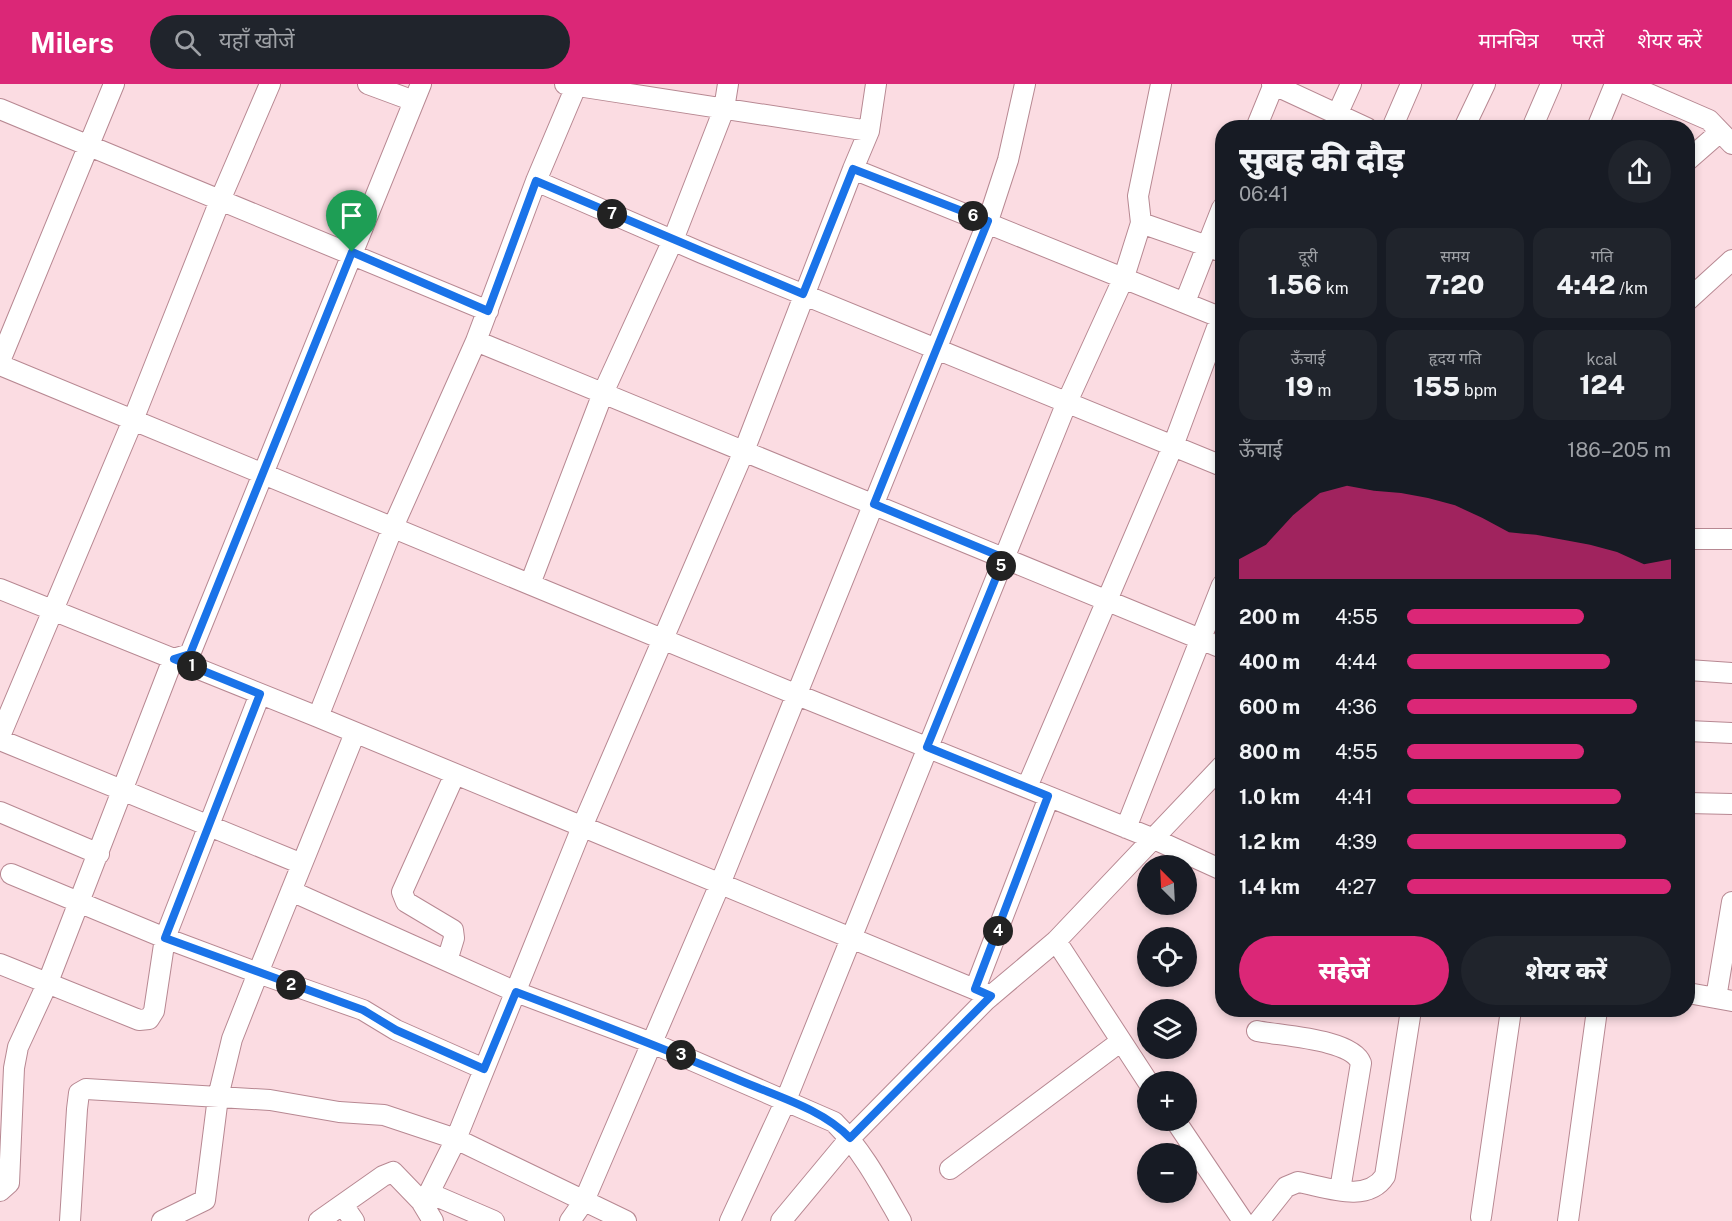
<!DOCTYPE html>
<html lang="hi">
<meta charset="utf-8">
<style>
:root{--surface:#171b24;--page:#20242c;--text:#f1f3f6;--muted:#9ea1a6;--accent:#db2777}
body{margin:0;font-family:"Public Sans","Noto Sans Devanagari",sans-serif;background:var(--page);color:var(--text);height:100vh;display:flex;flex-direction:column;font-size:22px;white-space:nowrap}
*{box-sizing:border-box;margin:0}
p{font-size:20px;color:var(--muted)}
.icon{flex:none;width:33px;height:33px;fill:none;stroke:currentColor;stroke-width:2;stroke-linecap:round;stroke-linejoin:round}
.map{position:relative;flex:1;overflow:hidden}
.details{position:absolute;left:1215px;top:36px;width:480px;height:897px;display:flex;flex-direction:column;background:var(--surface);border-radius:24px;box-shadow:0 3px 9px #0003}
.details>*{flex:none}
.needle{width:39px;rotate:336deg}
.fabs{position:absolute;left:1137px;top:771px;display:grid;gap:12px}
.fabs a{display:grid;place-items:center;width:60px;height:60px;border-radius:50%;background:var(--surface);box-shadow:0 3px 9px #0003;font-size:30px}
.pin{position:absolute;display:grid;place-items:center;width:51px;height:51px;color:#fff;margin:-62px -26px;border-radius:50% 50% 50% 0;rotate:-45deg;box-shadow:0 0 6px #0007}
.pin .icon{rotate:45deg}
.km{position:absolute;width:30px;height:30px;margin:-15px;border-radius:50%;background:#222;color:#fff;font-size:16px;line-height:30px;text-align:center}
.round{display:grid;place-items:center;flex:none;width:63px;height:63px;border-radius:32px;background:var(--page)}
.summary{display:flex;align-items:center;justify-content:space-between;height:102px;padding:0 24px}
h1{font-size:33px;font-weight:800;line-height:45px}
.metrics{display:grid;grid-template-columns:repeat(3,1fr);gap:9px;height:102px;padding:6px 24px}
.metrics div{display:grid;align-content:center;border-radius:15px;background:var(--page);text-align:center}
.metrics b{font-size:26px;font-weight:800}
.metrics small{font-size:16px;font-weight:400}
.metrics p{font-size:16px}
.chart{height:168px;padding:12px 24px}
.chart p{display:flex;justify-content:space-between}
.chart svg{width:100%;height:108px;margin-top:6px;fill:var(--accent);opacity:.7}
.cta{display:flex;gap:12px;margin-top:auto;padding:12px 24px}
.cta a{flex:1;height:69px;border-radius:36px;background:var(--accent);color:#fff;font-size:24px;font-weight:800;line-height:69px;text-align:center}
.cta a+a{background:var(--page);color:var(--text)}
ul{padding:0 24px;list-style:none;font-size:20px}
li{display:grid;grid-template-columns:96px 72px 1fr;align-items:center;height:45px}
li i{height:15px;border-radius:8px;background:var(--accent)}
header{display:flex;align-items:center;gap:36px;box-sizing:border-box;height:84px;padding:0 30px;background:var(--accent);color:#fff}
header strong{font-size:28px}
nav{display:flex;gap:33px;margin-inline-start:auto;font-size:21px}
.search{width:420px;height:54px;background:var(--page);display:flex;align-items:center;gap:15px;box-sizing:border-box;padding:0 21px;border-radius:33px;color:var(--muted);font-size:22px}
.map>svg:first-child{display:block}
</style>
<header>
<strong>Milers</strong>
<div class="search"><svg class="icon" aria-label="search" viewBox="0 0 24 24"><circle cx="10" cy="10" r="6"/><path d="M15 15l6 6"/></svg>यहाँ खोजें</div>
<nav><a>मानचित्र</a><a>परतें</a><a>शेयर करें</a></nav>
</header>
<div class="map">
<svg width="1732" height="1137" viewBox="0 0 1732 1137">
<rect width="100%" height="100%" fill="#fbdce2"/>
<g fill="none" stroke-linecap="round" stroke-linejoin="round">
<defs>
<path id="minor" d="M368,0L414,17
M565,0L869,47
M1272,0L1367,44
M1626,0L1709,36L1732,60
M0,25L488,227
M1256,44L1274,0
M1331,44L1351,0
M1392,44L1411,0
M1464,44L1485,0
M1532,44L1551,0
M1597,44L1615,0
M1688,76L1720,48
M853,85L869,47L876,0
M536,97L577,0
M1141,139L1207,162L1222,124
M1688,216L1732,176
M1185,218L1207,162L1222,168
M0,277L114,0
M0,281L795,610L1154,755L1222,786
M1222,382L702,169L536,97L476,257L1222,564
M1688,455H1732
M530,500L603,309L673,156L724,25L728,0
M0,505L318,633L991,912
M1688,586L1732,589
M260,610L165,854L258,889L355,649
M318,633L393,443L476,257
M1688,647L1732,649
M0,652L133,336L221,114L270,0
M0,656L302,780
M455,690L402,808L406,818L453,846L454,854L447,877L516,908L652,959L834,1038C863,1067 881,1102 901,1137
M1027,703L1173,362L1221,233
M1688,719L1732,720
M0,728L99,770
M1126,744L1222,501
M291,807L447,877
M1056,857L1148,998
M0,880L139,936L149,935L154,927L165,854L11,790
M975,905L1049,713
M1688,909L1732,917
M1716,914L1732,818
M1257,947C1282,952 1352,955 1361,979L1340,1106
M1175,1036L1243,1137
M950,1085L1120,958
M0,1107L9,1099L14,984L18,963L48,898L173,575L190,570L421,0
M421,1117L429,1109L494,1137
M343,1121L354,1137
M1481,1133L1511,926
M70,1137L77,1025L79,1009L86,1005L270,1016L339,1028L384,1031L456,1055L429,1109
M162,1137L205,1116L218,1013L232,955L258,889L363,926L396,946L484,985
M319,1137L383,1092L393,1088L421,1117L433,1137
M570,1137L584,1117L720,800L988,137L1008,76L1025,0
M626,1137L456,1055L582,743L744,367L853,85L1222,234
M730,1137L786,1016L1067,318L1124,193L1141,139L1138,112L1161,0
M781,1137L850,1054L986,916L1056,857L1222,682
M1259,1137L1286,1103L1298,1098C1326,1103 1367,1120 1385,1092L1411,926
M1568,1137L1597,926"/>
</defs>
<!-- minor casing -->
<use href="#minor" stroke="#b78892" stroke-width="22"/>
<!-- minor -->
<use href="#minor" stroke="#fff" stroke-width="20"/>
</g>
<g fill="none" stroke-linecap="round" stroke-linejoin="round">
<defs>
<path id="route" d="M853,85L988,137L874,420L1004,474L927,663L1048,712L975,905L991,912L850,1054C823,1026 782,1014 746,999C670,967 593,937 516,908L484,985L396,946L363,926L165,854L260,610L174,575L190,570L352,168L488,227L536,97L803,210Z"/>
</defs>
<!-- route casing -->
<use href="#route" stroke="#fff" stroke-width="12"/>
<!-- route -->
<use href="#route" stroke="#1a73e8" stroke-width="8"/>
</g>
</svg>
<div class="fabs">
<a><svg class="needle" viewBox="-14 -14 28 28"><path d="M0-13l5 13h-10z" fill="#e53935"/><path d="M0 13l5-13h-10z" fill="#9ea1a6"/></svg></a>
<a><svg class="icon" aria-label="locate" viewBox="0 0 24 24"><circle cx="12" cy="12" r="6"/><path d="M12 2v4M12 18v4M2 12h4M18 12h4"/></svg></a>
<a><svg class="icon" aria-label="layers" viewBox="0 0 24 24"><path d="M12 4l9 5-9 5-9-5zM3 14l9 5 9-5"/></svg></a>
<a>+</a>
<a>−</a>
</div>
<div class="pin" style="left:352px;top:168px;background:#1e9e55"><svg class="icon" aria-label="arrive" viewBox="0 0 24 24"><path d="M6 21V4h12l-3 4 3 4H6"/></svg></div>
<b class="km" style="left:192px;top:582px">1</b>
<b class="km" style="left:291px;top:901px">2</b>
<b class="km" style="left:681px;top:971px">3</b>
<b class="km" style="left:998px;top:847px">4</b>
<b class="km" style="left:1001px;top:482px">5</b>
<b class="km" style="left:973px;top:132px">6</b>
<b class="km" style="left:612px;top:130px">7</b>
<section class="details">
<div class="summary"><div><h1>सुबह की दौड़</h1><p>06:41</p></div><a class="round"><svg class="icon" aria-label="share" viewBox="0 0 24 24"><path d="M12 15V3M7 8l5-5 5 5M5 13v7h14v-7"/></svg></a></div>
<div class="metrics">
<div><p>दूरी</p><b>1.56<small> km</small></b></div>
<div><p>समय</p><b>7:20</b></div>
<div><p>गति</p><b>4:42<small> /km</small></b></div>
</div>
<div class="metrics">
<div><p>ऊँचाई</p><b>19<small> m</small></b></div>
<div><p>हृदय गति</p><b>155<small> bpm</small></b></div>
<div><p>kcal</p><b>124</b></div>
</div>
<div class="chart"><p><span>ऊँचाई</span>186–205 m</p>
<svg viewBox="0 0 160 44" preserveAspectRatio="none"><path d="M0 44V36L10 30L20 18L30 9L40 6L50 8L60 9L70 11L80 14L90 19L100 25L110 26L120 28L130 30L140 33L150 38L160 36V44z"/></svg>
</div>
<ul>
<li><b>200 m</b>4:55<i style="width:67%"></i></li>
<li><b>400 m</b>4:44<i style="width:77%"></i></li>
<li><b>600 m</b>4:36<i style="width:87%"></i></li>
<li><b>800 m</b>4:55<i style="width:67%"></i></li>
<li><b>1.0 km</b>4:41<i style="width:81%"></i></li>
<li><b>1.2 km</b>4:39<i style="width:83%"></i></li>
<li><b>1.4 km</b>4:27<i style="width:100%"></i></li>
</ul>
<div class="cta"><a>सहेजें</a><a>शेयर करें</a></div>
</section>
</div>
